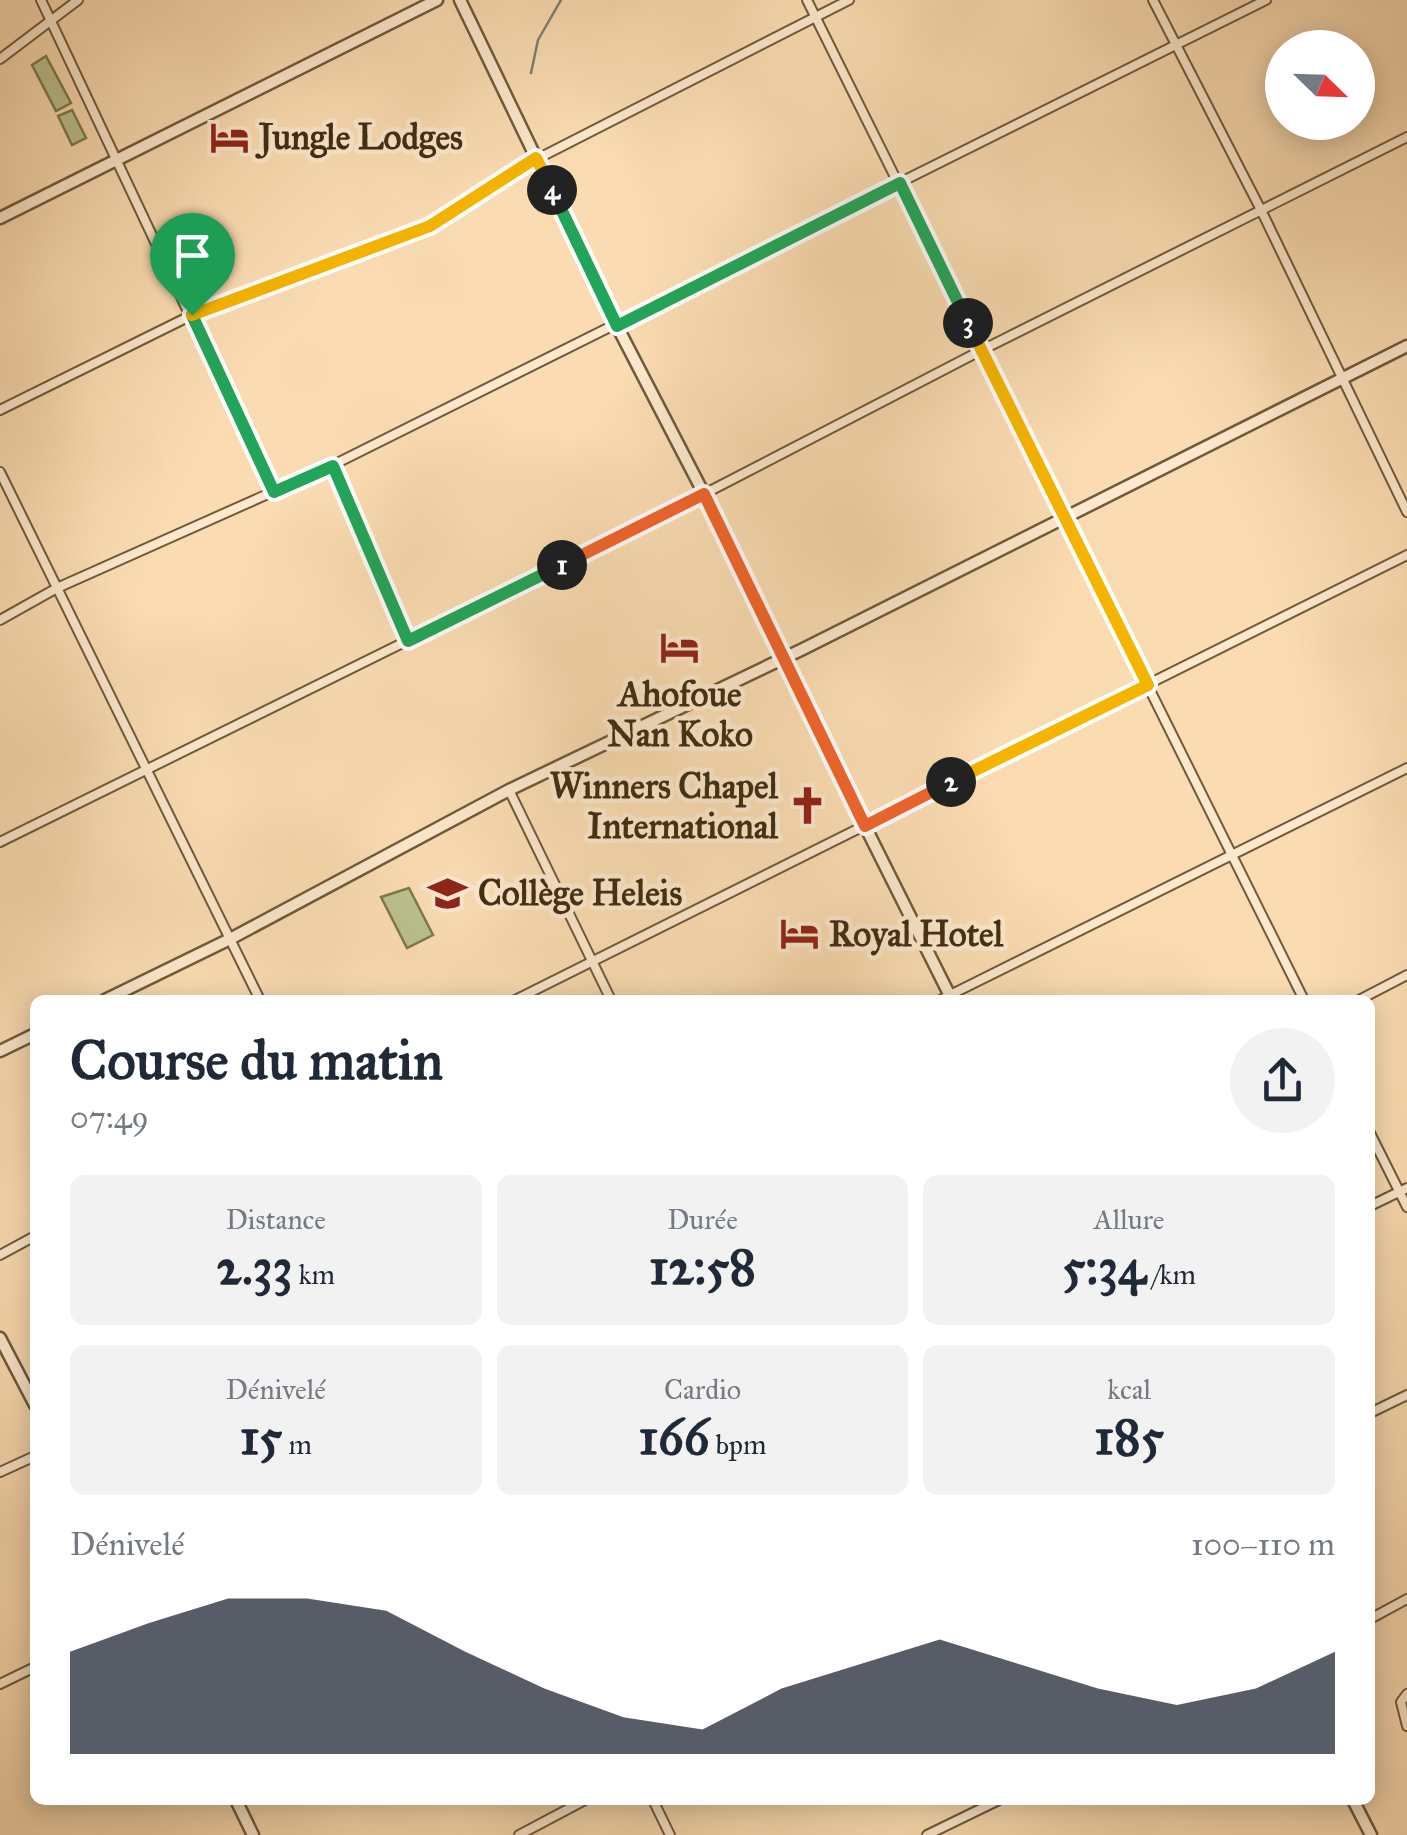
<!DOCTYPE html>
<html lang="fr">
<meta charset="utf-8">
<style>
:root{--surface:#fff;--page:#f2f2f3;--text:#1f2937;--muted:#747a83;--accent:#111827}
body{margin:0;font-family:"IM FELL Great Primer",serif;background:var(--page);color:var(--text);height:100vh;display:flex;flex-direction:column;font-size:38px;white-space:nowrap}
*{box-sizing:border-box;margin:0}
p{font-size:32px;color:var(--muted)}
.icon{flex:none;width:55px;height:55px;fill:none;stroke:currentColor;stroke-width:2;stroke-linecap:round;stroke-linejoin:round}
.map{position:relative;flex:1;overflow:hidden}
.sheet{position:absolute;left:30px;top:995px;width:1345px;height:810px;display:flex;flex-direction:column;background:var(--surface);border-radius:15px;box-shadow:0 5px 25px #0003}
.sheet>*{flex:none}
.needle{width:65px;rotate:113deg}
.buttons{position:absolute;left:1265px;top:30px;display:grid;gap:20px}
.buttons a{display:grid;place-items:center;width:110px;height:110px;border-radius:50%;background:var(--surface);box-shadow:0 5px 25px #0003;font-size:50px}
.pin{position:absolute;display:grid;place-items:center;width:85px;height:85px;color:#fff;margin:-102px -42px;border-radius:50% 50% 50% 0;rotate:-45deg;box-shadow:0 0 10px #0007}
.pin .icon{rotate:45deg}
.km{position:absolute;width:50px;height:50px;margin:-25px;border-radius:50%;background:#222;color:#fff;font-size:28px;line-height:50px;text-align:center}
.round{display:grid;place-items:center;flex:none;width:105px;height:105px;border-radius:52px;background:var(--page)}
.head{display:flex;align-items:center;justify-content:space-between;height:170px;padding:0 40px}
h1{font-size:55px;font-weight:800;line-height:75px}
.stats{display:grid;grid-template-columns:repeat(3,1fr);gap:15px;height:170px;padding:10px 40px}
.stats div{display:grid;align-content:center;border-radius:15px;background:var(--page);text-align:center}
.stats b{font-size:50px;font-weight:800}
.stats small{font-size:28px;font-weight:400}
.stats p{font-size:28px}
.chart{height:280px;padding:20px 40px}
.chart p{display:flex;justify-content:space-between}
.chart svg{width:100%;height:180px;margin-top:10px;fill:var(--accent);opacity:.7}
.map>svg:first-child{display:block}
</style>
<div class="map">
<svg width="1407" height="1835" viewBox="0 0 1407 1835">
<rect width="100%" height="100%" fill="#fbdcb2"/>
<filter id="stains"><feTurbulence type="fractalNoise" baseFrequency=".002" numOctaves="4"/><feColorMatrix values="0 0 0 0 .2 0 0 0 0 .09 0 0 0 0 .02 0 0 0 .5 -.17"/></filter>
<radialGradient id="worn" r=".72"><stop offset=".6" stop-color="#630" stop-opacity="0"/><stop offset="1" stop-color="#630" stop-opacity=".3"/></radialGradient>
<!-- green -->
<path fill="#bbc18e" stroke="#7e7850" stroke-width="2.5" d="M46,56L71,103L56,111L32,65Z
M72,110L86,138L72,145L58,116Z
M409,888L433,935L407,948L381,897Z"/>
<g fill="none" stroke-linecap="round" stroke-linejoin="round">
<!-- stream -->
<path stroke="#7c8175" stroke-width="2.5" d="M531,73L538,40L561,0"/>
<defs>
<path id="minor" d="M41,0L273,492
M807,0L1304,1000
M1153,0L1261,210L1407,512
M0,59L78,0
M0,410L192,315L430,226L537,159L849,0
M333,465L408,641
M0,472L260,1000
M0,620L57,588L333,465L1266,0
M509,790L611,1000
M0,842L704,494L982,350L1407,137
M515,1000L1407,555
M940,1000L1407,768
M1359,1000L1407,975
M1370,1133L1407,1207
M1370,1206L1407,1188
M0,1255L35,1236
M1370,1413L1407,1395
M0,1472L35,1456
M1370,1619L1407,1599
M0,1684L35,1667
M1407,1694L1401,1702L1407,1726
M653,1800L670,1835
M519,1835L585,1800
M927,1835L999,1800"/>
<path id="tertiary" d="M460,0L617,326L704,494L792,680L952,1000
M0,218L437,0
M105,1000L230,939L509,790L803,649L1407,346
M0,1051L35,1034
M0,1338L35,1405
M236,1800L253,1835
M1353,1800L1371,1835"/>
</defs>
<!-- minor casing -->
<use href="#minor" stroke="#705a3b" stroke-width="12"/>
<!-- tertiary casing -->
<use href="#tertiary" stroke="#705a3b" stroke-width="15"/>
<!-- minor -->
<use href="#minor" stroke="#fce8cd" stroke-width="8"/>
<!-- tertiary -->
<use href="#tertiary" stroke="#fce8cd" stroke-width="10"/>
</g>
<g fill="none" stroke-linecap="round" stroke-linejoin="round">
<defs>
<path id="split-1" d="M192,315L274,492L333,466L408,641L562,565"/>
<path id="split-2" d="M562,565L704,494L865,826L951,782"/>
<path id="split-3" d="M951,782L1148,685L968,323"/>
<path id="split-4" d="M552,190L617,326L900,183L968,323"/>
<path id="split-5" d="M192,315L430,226L536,158L552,190"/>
</defs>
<!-- split-1 casing -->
<use href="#split-1" stroke="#fff" stroke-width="20"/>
<!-- split-2 casing -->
<use href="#split-2" stroke="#fff" stroke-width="20"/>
<!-- split-3 casing -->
<use href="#split-3" stroke="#fff" stroke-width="20"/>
<!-- split-4 casing -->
<use href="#split-4" stroke="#fff" stroke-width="20"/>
<!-- split-5 casing -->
<use href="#split-5" stroke="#fff" stroke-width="20"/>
<!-- split-1 -->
<use href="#split-1" stroke="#22a559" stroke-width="12"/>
<!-- split-2 -->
<use href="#split-2" stroke="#f0652b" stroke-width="12"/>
<!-- split-3 -->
<use href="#split-3" stroke="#f5b400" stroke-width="12"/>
<!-- split-4 -->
<use href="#split-4" stroke="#22a559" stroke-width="12"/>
<!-- split-5 -->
<use href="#split-5" stroke="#f5b400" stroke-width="12"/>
</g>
<!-- icons -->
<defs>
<symbol id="hotel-bare" viewBox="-9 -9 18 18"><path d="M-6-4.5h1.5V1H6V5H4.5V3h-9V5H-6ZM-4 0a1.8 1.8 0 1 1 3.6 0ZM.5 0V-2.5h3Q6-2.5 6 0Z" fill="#8f2418" stroke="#fce8cd" stroke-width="2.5" paint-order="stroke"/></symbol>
<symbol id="church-bare" viewBox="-9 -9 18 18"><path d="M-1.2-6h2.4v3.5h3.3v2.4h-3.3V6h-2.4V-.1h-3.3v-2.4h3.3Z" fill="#8f2418" stroke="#fce8cd" stroke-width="2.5" paint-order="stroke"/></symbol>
<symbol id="school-bare" viewBox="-9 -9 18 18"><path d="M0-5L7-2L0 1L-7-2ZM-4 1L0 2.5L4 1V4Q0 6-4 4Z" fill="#8f2418" stroke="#fce8cd" stroke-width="2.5" paint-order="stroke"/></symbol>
</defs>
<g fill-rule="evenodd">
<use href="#hotel-bare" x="202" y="110" width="55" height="55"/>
<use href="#hotel-bare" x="652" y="620" width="55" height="55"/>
<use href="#church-bare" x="780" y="778" width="55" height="55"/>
<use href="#school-bare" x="420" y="866" width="55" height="55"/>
<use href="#hotel-bare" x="772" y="906" width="55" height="55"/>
</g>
<g text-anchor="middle" stroke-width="9" stroke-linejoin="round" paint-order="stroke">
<!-- poi labels -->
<g font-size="35" font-weight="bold" fill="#412e13" stroke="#fce8cd" text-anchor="start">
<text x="259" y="149">Jungle Lodges</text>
<text x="680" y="706" text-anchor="middle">Ahofoue<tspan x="680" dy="40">Nan Koko</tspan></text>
<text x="778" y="798" text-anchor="end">Winners Chapel<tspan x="778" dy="40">International</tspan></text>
<text x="478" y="905">Collège Heleis</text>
<text x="829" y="946">Royal Hotel</text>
</g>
</g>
<rect width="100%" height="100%" filter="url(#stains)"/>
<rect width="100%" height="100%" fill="url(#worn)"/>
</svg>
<div class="buttons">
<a><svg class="needle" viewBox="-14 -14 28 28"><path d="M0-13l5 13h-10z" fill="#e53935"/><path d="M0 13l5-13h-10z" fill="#747a83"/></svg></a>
</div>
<div class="pin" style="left:192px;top:315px;background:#1e9e55"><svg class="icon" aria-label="arrive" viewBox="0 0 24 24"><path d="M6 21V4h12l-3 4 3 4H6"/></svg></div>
<b class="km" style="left:562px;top:565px">1</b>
<b class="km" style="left:951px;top:782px">2</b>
<b class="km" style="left:968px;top:323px">3</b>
<b class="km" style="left:552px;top:190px">4</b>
<section class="sheet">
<div class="head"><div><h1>Course du matin</h1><p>07:49</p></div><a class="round"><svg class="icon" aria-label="share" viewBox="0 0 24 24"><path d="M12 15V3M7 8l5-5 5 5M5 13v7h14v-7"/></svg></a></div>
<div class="stats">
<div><p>Distance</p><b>2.33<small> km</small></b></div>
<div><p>Durée</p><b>12:58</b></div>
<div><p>Allure</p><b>5:34<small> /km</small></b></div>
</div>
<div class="stats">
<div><p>Dénivelé</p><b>15<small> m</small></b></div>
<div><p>Cardio</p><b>166<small> bpm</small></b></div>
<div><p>kcal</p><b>185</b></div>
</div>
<div class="chart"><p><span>Dénivelé</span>100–110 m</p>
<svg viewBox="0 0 160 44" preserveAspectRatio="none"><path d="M0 44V19L10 12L20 6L30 6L40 9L50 19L60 28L70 35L80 38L90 28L100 22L110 16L120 22L130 28L140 32L150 28L160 19V44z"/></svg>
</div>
</section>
</div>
